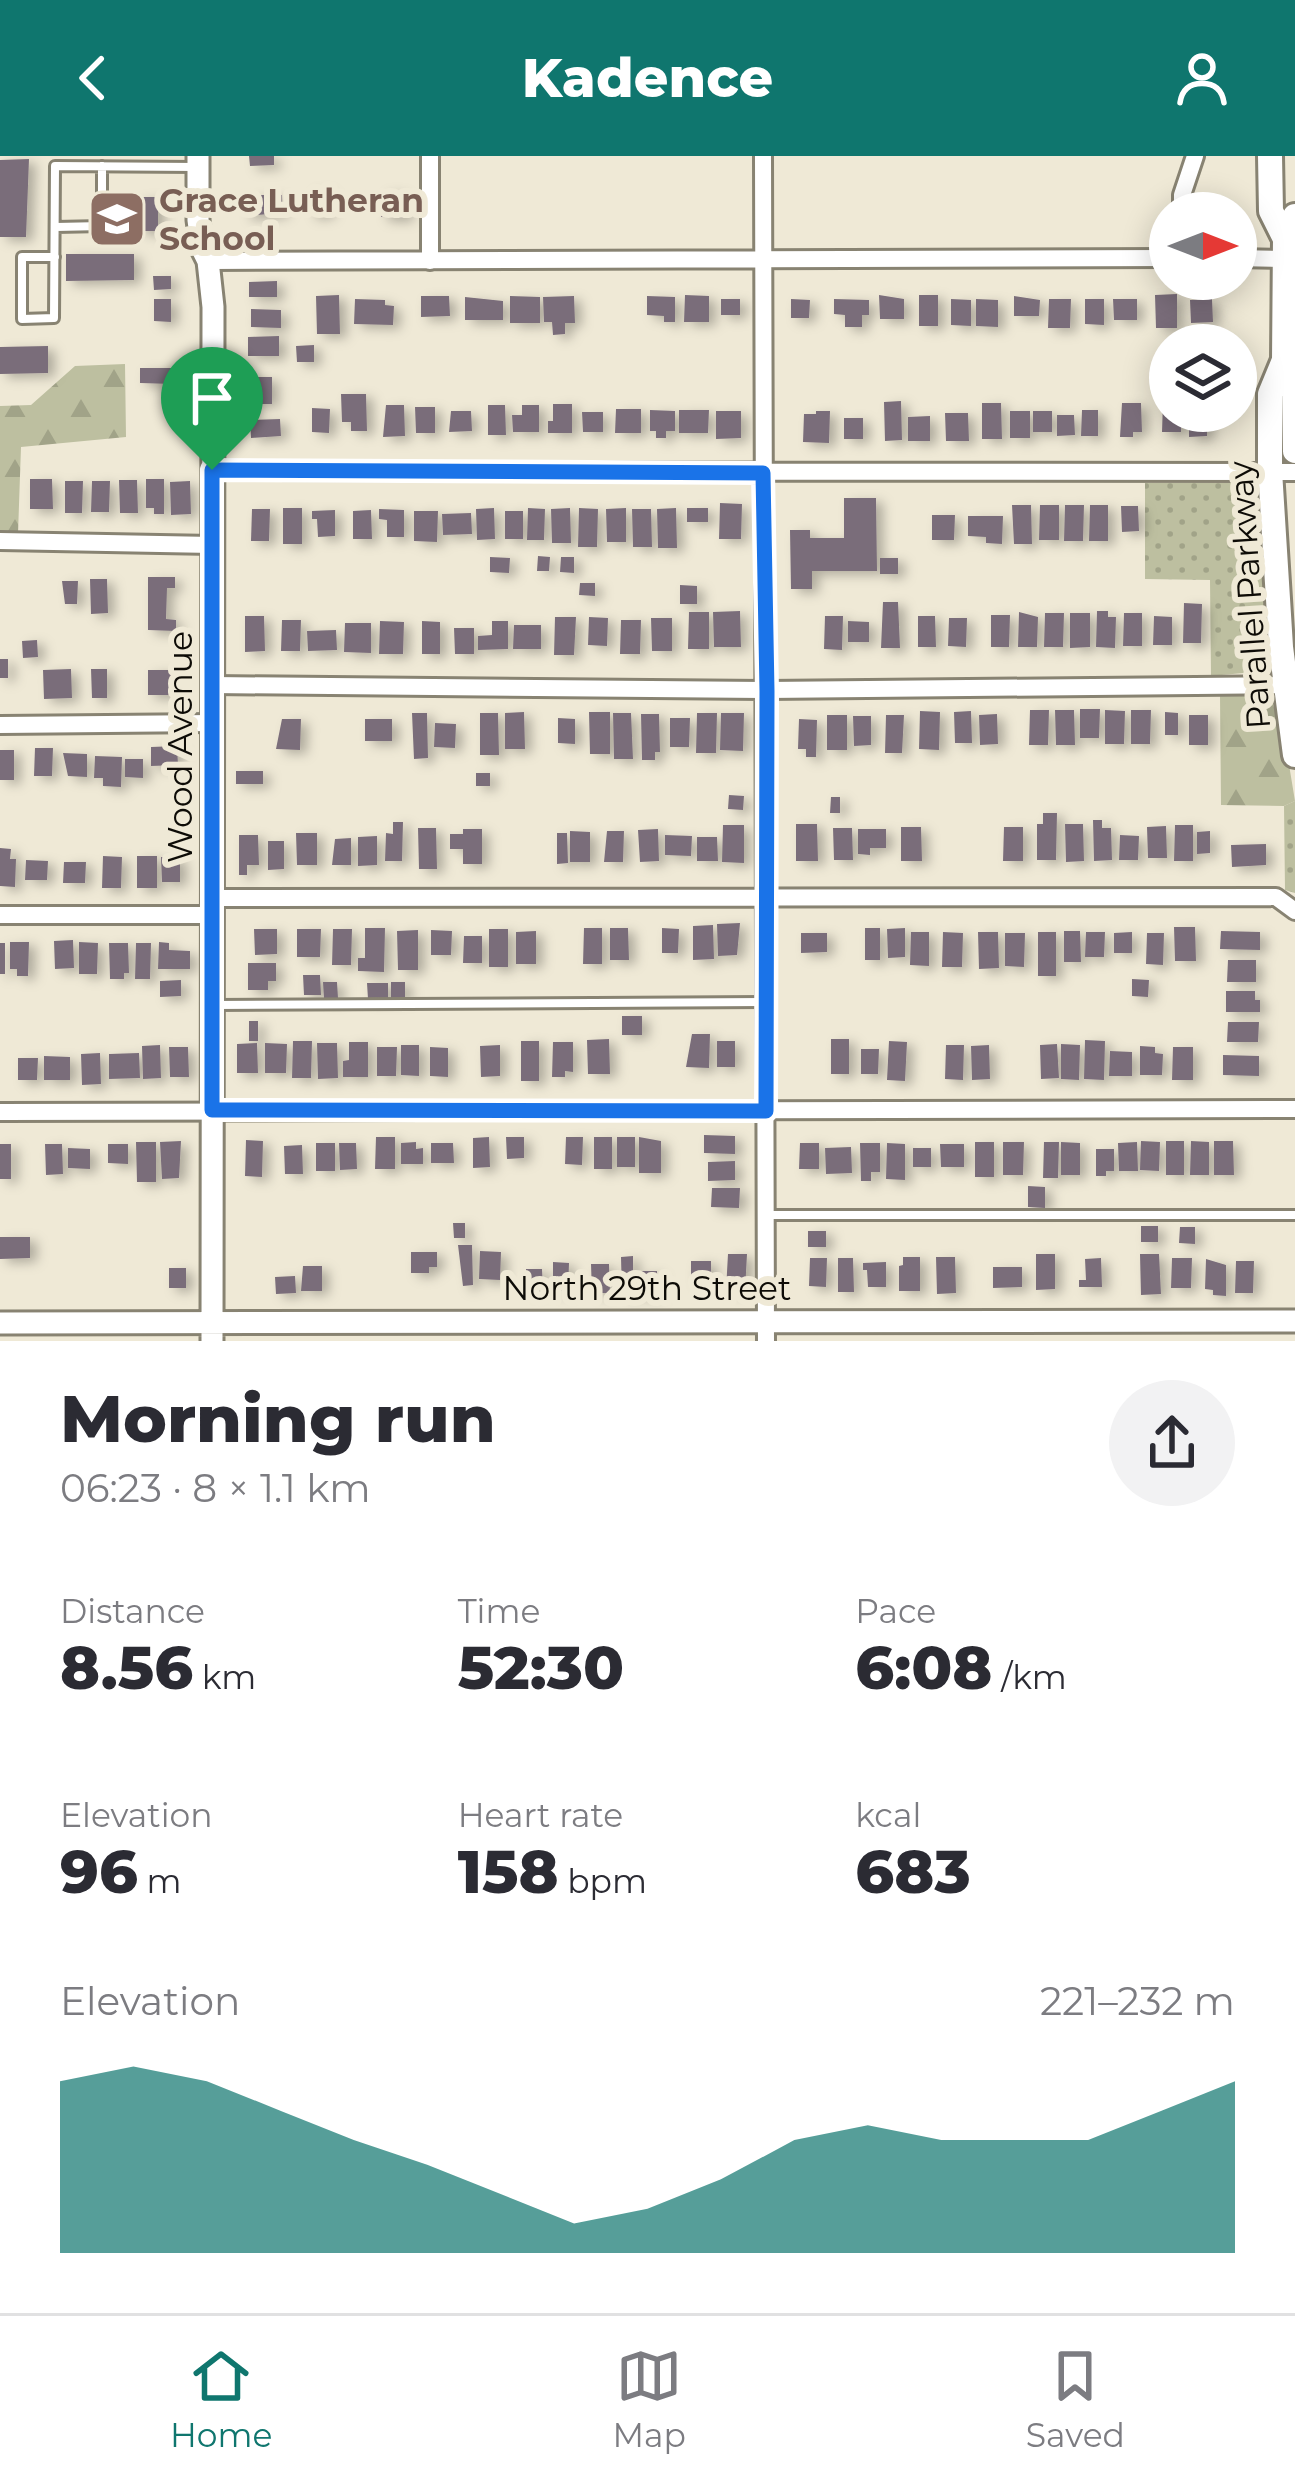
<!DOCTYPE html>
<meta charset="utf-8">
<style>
:root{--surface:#fff;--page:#f2f2f3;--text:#2b2b33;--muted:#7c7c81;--line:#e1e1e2;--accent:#0f766e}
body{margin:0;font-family:Montserrat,sans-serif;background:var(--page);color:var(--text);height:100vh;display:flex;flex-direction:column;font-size:45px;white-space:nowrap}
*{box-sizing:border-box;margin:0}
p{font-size:39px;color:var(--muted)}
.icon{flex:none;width:66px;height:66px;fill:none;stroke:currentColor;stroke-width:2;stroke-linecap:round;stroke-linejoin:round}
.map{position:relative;height:1185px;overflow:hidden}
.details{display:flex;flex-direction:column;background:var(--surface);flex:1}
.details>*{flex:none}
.needle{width:78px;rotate:90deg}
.controls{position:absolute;left:1149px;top:36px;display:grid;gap:24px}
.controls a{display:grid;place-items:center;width:108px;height:108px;border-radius:50%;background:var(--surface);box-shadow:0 6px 30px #0003;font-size:60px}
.pin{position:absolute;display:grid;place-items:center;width:102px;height:102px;color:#fff;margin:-123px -51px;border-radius:50% 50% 50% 0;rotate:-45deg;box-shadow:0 0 12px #0007}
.pin .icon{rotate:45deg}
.round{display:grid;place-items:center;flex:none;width:126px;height:126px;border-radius:63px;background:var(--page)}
.overview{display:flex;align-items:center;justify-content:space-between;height:204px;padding:0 60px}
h1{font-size:66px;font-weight:800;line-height:90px}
.figures{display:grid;grid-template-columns:repeat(3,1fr);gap:18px;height:204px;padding:12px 60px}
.figures div{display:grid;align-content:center}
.figures b{font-size:60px;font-weight:800}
.figures small{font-size:33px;font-weight:400}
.figures p{font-size:33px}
.chart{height:336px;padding:24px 60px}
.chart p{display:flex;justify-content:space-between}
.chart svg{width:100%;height:216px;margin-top:12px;fill:var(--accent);opacity:.7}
header{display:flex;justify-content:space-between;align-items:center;height:156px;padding:0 60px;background:var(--accent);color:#fff;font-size:54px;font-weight:800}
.tab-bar{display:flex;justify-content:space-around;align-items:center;height:168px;border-top:3px solid var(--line);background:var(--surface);font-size:33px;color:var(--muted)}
.tab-bar a{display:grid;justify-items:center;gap:6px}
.tab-bar .on{color:var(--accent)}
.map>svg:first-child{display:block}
</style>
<header><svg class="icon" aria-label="back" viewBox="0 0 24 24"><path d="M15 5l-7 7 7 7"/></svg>Kadence<svg class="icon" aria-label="person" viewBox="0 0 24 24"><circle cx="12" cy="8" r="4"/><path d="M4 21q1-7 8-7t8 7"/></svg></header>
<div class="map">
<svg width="1295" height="1185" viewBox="0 0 1295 1185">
<defs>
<pattern id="grass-dots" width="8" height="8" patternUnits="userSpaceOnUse" patternTransform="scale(3)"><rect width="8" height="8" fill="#bdbfa0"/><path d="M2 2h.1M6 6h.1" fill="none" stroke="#a1a388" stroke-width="1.8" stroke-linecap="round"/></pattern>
<pattern id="forest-firs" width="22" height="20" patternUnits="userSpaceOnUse" patternTransform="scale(3)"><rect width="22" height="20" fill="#bdbfa0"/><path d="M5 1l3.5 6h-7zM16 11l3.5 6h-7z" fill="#a1a388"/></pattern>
<filter id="shadow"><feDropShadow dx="7" dy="4" stdDeviation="6" flood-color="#0004"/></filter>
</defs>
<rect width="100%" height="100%" fill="#efe9d6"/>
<!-- grass -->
<path fill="url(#grass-dots)" d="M1145,327H1248L1257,332L1270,502L1265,515L1211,520L1210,424L1145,423Z
M1295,645V737L1285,734L1284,650Z"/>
<!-- forest -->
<path fill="url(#forest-firs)" d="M125,208L126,281L21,291L18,378H0V250L31,249L75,210Z
M1264,539L1273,541L1279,548L1295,645L1284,650L1221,649L1220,540Z"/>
<!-- building -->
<path fill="#7a6d7a" filter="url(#shadow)" d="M249,0H274V9L250,10Z
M29,3L26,81H0V4Z
M309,33H327L328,58L309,59Z
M381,35H401L400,44H407L406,62L381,61Z
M251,39H282V57L244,60V50H251Z
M138,41H158V75H139V65H133Z
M66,98H134V124L66,125Z
M153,120H171V133L154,134Z
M277,125V141H249V126Z
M1177,138V172H1156L1155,139Z
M339,139L340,178H317L316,140Z
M685,139L709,140V166H684Z
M879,139L904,143V163H880Z
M919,139H938V170H919Z
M421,140H449L450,160L421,161Z
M510,140L540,141V167H510Z
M574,140L575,167H565V178L553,179L552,166H544L543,141Z
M647,140L675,141V166H664V160L647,159Z
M1014,140L1040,144L1039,160H1014Z
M465,141L503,145V164H465Z
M154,143H171V166L154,165Z
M355,143L385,144V149L394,150L393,169L354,168Z
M721,143H740V159H721Z
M791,143L810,144L809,162H791Z
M834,143L869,144V159H862V171H845V159L834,158Z
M951,143L971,144V170L951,169Z
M976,143L998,144V171L976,170Z
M1049,143H1071L1070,172H1048Z
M1085,143H1104V169L1085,168Z
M1113,143H1137V164H1114Z
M1212,143L1213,166L1191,167L1190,144Z
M251,153L281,154V172L251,171Z
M279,180V200H248V181Z
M314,189V206H297L296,190Z
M48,190V217L0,218V191Z
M140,212H172V228L140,227Z
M250,221H272V248H260V242L250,241Z
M341,238H366L367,275H351V266H342Z
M901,245L902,284L885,285L884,246Z
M1163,246H1170V255H1181V276H1162Z
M982,247H1001L1002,283H982Z
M1122,247H1141L1142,276H1133V281H1120Z
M553,248H572V277H548V265H553Z
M386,249H404L405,280L383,281Z
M488,249H505L506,279H488Z
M522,249H539V276H513L512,259H522Z
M415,251H435V277H416Z
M312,252L330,253L329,277L312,276Z
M616,253H641V277H615Z
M650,254L675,255V275H666V282H656V275H650Z
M679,254H709L708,277H679Z
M1082,254H1098V280H1081Z
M451,255H471L472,275L449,276Z
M716,255H741V282L716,283Z
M816,255H830L829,287L803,286L804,258H816Z
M1010,255H1030V282H1010Z
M1033,255H1052V276H1033Z
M1189,255H1207V280L1189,281Z
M582,256H603V276H583Z
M945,257H968L969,285H946Z
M1057,259H1074L1075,279L1057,280Z
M930,260V285H908V261Z
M844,262H863V283H844Z
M280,263L281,280L251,282L250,264Z
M30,323H52L53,353H30Z
M146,323H164V358H154V352H146Z
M119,324H137L138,357H120Z
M65,325H83L82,357H65Z
M92,325H110L109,356H91Z
M190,325L191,358L171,359L170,326Z
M844,342H876L877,415H812V433H791L790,374H810V382H844Z
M720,347L742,348L741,383H719Z
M1012,349H1031L1032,388H1014Z
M1040,349H1059V384H1039Z
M1065,349H1084L1083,385H1064Z
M1090,349H1108V385H1089Z
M1121,350H1138L1139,375L1122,376Z
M283,352H302V388H283Z
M494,352L495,383L477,384L476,353Z
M528,352L545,353L544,384H527Z
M570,352L571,387H552L551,353Z
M579,352L598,353L597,391H578Z
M626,352V386H607L606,353Z
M676,352L677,392H658L657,353Z
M687,352H708V366H687Z
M252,353H270L269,385H251Z
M379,353L404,354V381H387V364L379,363Z
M632,353H651L652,391H633Z
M335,354V380L318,381L317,363H312V355Z
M371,354L372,383H353V355Z
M414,355H438L437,386L414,385Z
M505,355H523V383H505Z
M471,357L472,378L443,379L442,358Z
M932,359H955L954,384H932Z
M968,360H1003L1002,388L986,387V381L968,380Z
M538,400L550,401L549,415H537Z
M490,401L510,402L509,417L490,416Z
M561,401H574V417L560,416Z
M880,402H898V418H880Z
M148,421H175V432H167L166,463L176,464V475L148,474Z
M90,423H107L108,457L91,458Z
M62,425H78L77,448H65Z
M580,427H595V440L579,439Z
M680,429L697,430V448H680Z
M883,446H898L900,492H881Z
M1184,447L1202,448L1201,487H1183Z
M740,455L741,491H714L713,456Z
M1097,455H1108V461H1116L1115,492L1096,491Z
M689,456H709V493H688Z
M1019,456L1038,461L1037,491H1018Z
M1045,457H1064L1063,491H1044Z
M1070,457H1090V491L1070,492Z
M1124,457H1142V490H1123Z
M991,459H1010L1009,491H991Z
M245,460H264L265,495L245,496Z
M825,460H843L842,494L824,493Z
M918,460H935L936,491H918Z
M1154,460L1172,461V489H1153Z
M555,461H576L574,499H554Z
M589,461L608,462L607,490L588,489Z
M651,462H672V495H652Z
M949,462H967L966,491L948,490Z
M282,464H301L300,495H281Z
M621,464H641L640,498H620Z
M380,465L404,466L403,498H379Z
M422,465L440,466V498H422Z
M492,465H508V493L478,494V480L492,479Z
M848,465L869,466V486H848Z
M345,467H371V497L344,496Z
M514,469H541V493H513Z
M454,472H474V498H455Z
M336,474L337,494L308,495L307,475Z
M37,484L38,501L23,502L22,485Z
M0,503H8V522H0Z
M71,513L72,542L44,543L43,514Z
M91,513H107V542H92Z
M148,514H174V539H148Z
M1080,553H1100L1099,582H1080Z
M1030,554H1049L1048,589H1029Z
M1055,554H1074L1075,589H1056Z
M1105,554L1125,555L1124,588H1105Z
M1131,554H1151L1150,588H1131Z
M920,555L940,556L939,594L919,593Z
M971,555L972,587H955L954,556Z
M524,556L525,593H505V557Z
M589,556H610V598H590Z
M1165,556L1178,557V579H1165Z
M412,557H427L428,602L414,603Z
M480,557H498L499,599H480Z
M613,557H631L633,603H614Z
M697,557H717L716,597H696Z
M721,557H744L743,595L720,594Z
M641,558H659L660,596H655V604H642Z
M997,558L998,588L980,589L979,559Z
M827,559H847V594H827Z
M886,559H904L902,597H885Z
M1189,559H1208V589H1189Z
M853,560H871V589L854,590Z
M558,562L575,563V588L558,587Z
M670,562H690L689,591H670Z
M282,563H301L300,594L276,593Z
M365,563H392V585H365Z
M799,563L817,564L816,601H806V593H798Z
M435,567L456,568L455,592L434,591Z
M177,590L178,609L151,610V591Z
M35,592H53L52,620H34Z
M0,594H14V624H0Z
M63,597L87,598V621L68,620Z
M95,600L122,601L121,631L103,630V622H94Z
M125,603H143V622L125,621Z
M236,615H263V628H236Z
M476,617H490V630H476Z
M729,639L744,640L743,654L728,653Z
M831,641H840V657H830Z
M1043,657H1057L1056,704H1037V668H1043Z
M1093,664H1102V672H1111L1112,704L1094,705Z
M393,666H403L402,705H385L386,677L393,678Z
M796,668H817L818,705H796Z
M1065,668H1083L1084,705L1066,706Z
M723,669H744V707L722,706Z
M1175,669H1193V705H1174Z
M1166,670L1167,702H1148L1147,671Z
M901,671H921L922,705H901Z
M1004,671H1023V705H1003Z
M418,672H436L437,713H419Z
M833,672H852L853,704H834Z
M463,673H482V708H463V693H450V678H463Z
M658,673L659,705L640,706L638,674Z
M858,673H886V692H870V699L858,698Z
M570,675L590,676V706H570Z
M607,675H624L623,706H604Z
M1210,675V697L1197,698V676Z
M296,677H317V709H297Z
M557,677H567L568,707L557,708Z
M239,679H258L259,709H247V719H239Z
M665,679L692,680L691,700L665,699Z
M1120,679L1139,680L1138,704H1119Z
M377,680V709L358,710V681Z
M697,681H717L718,705H697Z
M351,682V709H332L335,683Z
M268,685H284V713L268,714Z
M1266,688V709L1232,711L1231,689Z
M0,692L11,693L10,703H16L15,731L0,730Z
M103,700L122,701L121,732H102Z
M137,700H157V732H137Z
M161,701H180V726H162Z
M26,704L48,705L47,724H25Z
M64,706H86L85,727H63Z
M740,767L737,799L718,800L717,768Z
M713,769L714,803L693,804V770Z
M1174,771H1195L1196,805H1175Z
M365,772H385L384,816L358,815V802H365Z
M584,772H602V808H583Z
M610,772H628L629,804H610Z
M662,772L679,773L678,797H662Z
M865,772H880V804H865Z
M905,772V801L888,802L887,773Z
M254,773H277V798L255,799Z
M297,773H321L320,801H297Z
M333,773H352L351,809H332Z
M489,773H508V811H489Z
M418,774V814H398L397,775Z
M431,774L452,775L451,799H431Z
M536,775V808H516V776Z
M1064,775H1080L1081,806H1064Z
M1221,775L1260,776V794L1220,793Z
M911,776H929V810L910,809Z
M943,776L963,777L962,811H942Z
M978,776H998L999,812L979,813Z
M1038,776H1056V820H1038Z
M1086,776H1105L1104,801H1085Z
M1132,776V797H1114V777Z
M801,777H827V796L801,797Z
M1005,777H1025L1024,811L1005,810Z
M1147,777H1164L1163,809L1146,808Z
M464,780H482V807H463Z
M73,784L74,812L55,813L54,785Z
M10,786H29L28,820H17V813H10Z
M79,786L98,787L97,818H79Z
M159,786L169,787V794L190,795V813H158Z
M0,787H5V818H0Z
M109,787H128L129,817H124V823H110Z
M136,787H151L150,823H135Z
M1228,804H1256V826H1227Z
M248,807H276V825H268V834H248Z
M303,819H320L321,839H304Z
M1132,823L1149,824L1148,841L1132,840Z
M181,824V840L160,841V825Z
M323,826H337L338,842L324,843Z
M391,826H405V842H391Z
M367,827H388V842L368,843Z
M1226,835H1255V844H1260V856H1226Z
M622,860H642V879H622Z
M249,865H258V885H249Z
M1228,866H1259L1258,886H1227Z
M692,878H710L709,912L686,911Z
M609,883L610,918H588L587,884Z
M831,883H849V918H831Z
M1085,884L1105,885L1104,924L1084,923Z
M293,885H312L311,922H292Z
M521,885H539V925H521Z
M717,885H735V911H717Z
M889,885L907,886L905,925L887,924Z
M349,886H368V921H343V905L349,904Z
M553,886H573V916L565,915V921H552Z
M257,887L258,917H237V888Z
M265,887L287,888L286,917H265Z
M317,887H337L338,922L318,923Z
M1057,888L1059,922L1041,923L1040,889Z
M1061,888L1080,889L1079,924L1061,923Z
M160,889L161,922L143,923L142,890Z
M401,889H419V920L401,919Z
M500,889V920L481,921L480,890Z
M946,889H964L963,924L945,923Z
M989,889L990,923L972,924L971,890Z
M1140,890L1155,891V897L1163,898L1162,919H1140Z
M169,891H188L189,921H170Z
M377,891H397L396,920H377Z
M430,891L448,892V921L430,920Z
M1173,891H1193V924H1172Z
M861,893H879L878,918H861Z
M1110,895L1132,896V920H1109Z
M100,897L101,928L82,929L81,898Z
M139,897L140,922L109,923V898Z
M1223,899L1259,900V920L1223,919Z
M44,900L70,901V924H44Z
M18,902H38L37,924H18Z
M704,979L735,980V998L704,997Z
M376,981H395V1013H375Z
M489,981L490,1011L473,1012V982Z
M506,981H524V1002L507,1003Z
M566,981H583L582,1009L565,1008Z
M594,981H612V1013H594Z
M617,981H635V1011H617Z
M639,981L661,985V1017H639Z
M246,984L263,985L262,1021L245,1020Z
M181,985L179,1022L162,1023L160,986Z
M1141,985L1160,986L1159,1015L1140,1014Z
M1166,985H1184V1019H1166Z
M1191,985L1209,986V1019H1190Z
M1214,985H1233L1234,1019H1214Z
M136,986H156V1026H137Z
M416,986V993L423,992V1008H401V987Z
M975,986H994V1021H975Z
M1003,986H1024L1023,1019H1003Z
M1044,986H1059L1058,1022H1043Z
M1061,986L1080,987V1019H1061Z
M1137,986L1138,1015H1119L1118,987Z
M316,987H335V1015H316Z
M339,987H356L357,1013L340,1014Z
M431,987H453L454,1007H431Z
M800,987H819V1013H799Z
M860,987H880V1016H871V1025H861Z
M887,987L905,988V1024L886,1023Z
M0,988H11V1023H0Z
M45,988H62L63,1018L46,1019Z
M108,988H128V1008L108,1007Z
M940,988H964V1011H941Z
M302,989L303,1018H285L284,990Z
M851,991L852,1017L826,1018L825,992Z
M68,992L90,993V1013L68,1012Z
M913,992H931V1011H913Z
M1096,993H1114V1015H1106V1020H1096Z
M735,1005V1024L708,1025V1006Z
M1028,1030L1045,1031V1052L1028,1051Z
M712,1032H740L739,1052L711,1051Z
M453,1067H465V1082H454Z
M1141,1070H1158V1086H1141Z
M1180,1071H1195V1088L1179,1087Z
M808,1075H826V1091H808Z
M0,1081H30V1102L0,1103Z
M458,1089H472L473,1129L463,1130Z
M480,1095L501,1096L500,1124L479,1123Z
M411,1096H437V1111H429V1117H411Z
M728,1098H747L745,1135L726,1134Z
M1036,1098H1055V1133L1036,1134Z
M1140,1098H1159L1161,1138L1141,1139Z
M633,1100V1140H622L621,1101Z
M903,1101H920V1135H899V1110L903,1109Z
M936,1101H955L956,1137L937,1138Z
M810,1102H827L826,1131L809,1130Z
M838,1102H853L854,1136H838Z
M1101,1102L1102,1131H1079V1124H1086L1085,1103Z
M1172,1102H1192L1191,1132H1171Z
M1206,1103L1226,1109V1140L1213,1139V1134L1205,1133Z
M691,1105H711V1126L691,1127Z
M1236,1105H1254L1253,1137H1235Z
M553,1106L569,1107L568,1135H553Z
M886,1106V1131H868L867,1114H863V1107Z
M591,1108H609L610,1137H592Z
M303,1110H322V1135H301Z
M993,1111H1022V1131L993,1132Z
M169,1112H186V1132H169Z
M526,1113H542L543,1134H526Z
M639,1115H657V1139H638Z
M295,1120L296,1137L276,1138L275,1121Z"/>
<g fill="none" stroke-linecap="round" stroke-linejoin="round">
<defs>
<path id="service" d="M56,71L102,70V10
M55,101H22V163L54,162L55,10L197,11
M216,849L765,846
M769,1059H1295"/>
<path id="minor" d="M430,0V105
M763,0L766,1185
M1182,57V39L1195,0
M1236,102L1284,103
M208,105L1170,102
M212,315L1295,316
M0,385L213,389
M213,529L767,534L1292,529
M0,569L213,567
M213,742L1276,741L1295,755
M0,759H212
M0,956L1295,953"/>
<path id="tertiary" d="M198,0V64L202,93L208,105L213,151L212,1185
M0,1167L1295,1165"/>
<path id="secondary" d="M1270,0L1271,55L1285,83
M1295,60L1285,83L1284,204L1270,238V315L1281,491L1295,599
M1284,204L1294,228L1295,295"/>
</defs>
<!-- service casing -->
<use href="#service" stroke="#888372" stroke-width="14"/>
<!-- minor casing -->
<use href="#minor" stroke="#888372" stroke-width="22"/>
<!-- tertiary casing -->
<use href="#tertiary" stroke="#888372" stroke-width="27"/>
<!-- secondary casing -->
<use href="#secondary" stroke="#888372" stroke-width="30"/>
<!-- service -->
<use href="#service" stroke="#fff" stroke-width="8"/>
<!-- minor -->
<use href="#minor" stroke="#fff" stroke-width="16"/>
<!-- tertiary -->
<use href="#tertiary" stroke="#fff" stroke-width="21"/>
<!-- secondary -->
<use href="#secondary" stroke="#fff" stroke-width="24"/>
</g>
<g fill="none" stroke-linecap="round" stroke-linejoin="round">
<defs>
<path id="route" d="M212,314L763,317L767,535L766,955L212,954Z"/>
</defs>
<!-- route casing -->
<use href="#route" stroke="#fff" stroke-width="24"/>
<!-- route -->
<use href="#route" stroke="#1a73e8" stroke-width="15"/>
</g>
<!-- icons -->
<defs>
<symbol id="school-square" viewBox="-11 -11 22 22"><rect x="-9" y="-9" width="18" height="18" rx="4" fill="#8d6e63" stroke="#efe9d6"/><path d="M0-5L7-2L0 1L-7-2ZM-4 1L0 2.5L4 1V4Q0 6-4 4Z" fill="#fff"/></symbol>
</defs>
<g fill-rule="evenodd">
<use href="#school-square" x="84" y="30" width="66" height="66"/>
</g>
<g text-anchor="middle" stroke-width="12" stroke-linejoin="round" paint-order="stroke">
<!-- education labels -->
<g font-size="33" font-weight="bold" fill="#785e54" stroke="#efe9d6" text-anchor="start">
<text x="159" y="56">Grace Lutheran<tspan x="159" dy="38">School</tspan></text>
</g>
<!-- street labels -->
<g font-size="33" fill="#0d0b06" stroke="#efe9d6">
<text transform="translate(1249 439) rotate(-94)" y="12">Parallel Parkway</text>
<text transform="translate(180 591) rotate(-90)" y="12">Wood Avenue</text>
<text x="647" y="1144">North 29th Street</text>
</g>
</g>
</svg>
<div class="controls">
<a><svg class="needle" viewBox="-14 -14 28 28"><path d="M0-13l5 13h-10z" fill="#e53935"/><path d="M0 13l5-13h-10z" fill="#7c7c81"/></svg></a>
<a><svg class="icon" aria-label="layers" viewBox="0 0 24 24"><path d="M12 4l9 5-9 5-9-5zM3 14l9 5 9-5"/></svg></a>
</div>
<div class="pin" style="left:212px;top:314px;background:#1e9e55"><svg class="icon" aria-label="arrive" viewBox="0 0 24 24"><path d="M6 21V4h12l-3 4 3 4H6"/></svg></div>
</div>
<section class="details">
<div class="overview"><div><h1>Morning run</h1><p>06:23 · 8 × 1.1 km</p></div><a class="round"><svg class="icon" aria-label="share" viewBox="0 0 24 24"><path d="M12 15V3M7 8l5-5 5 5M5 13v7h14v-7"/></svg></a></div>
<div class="figures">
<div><p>Distance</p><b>8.56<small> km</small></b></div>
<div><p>Time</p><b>52:30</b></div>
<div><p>Pace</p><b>6:08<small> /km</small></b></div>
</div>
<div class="figures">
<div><p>Elevation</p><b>96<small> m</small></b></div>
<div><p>Heart rate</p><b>158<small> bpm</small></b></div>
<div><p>kcal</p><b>683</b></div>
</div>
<div class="chart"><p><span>Elevation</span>221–232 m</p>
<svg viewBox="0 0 160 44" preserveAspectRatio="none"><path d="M0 44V9L10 6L20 9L30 15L40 21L50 26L60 32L70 38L80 35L90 29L100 21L110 18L120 21L130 21L140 21L150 15L160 9V44z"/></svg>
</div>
</section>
<nav class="tab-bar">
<a class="on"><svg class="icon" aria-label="home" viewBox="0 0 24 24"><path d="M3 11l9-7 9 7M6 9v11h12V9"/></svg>Home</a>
<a><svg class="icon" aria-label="map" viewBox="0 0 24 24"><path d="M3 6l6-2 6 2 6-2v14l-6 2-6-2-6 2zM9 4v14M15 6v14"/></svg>Map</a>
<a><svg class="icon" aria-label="saved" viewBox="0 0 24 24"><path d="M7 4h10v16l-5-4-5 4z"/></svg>Saved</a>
</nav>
